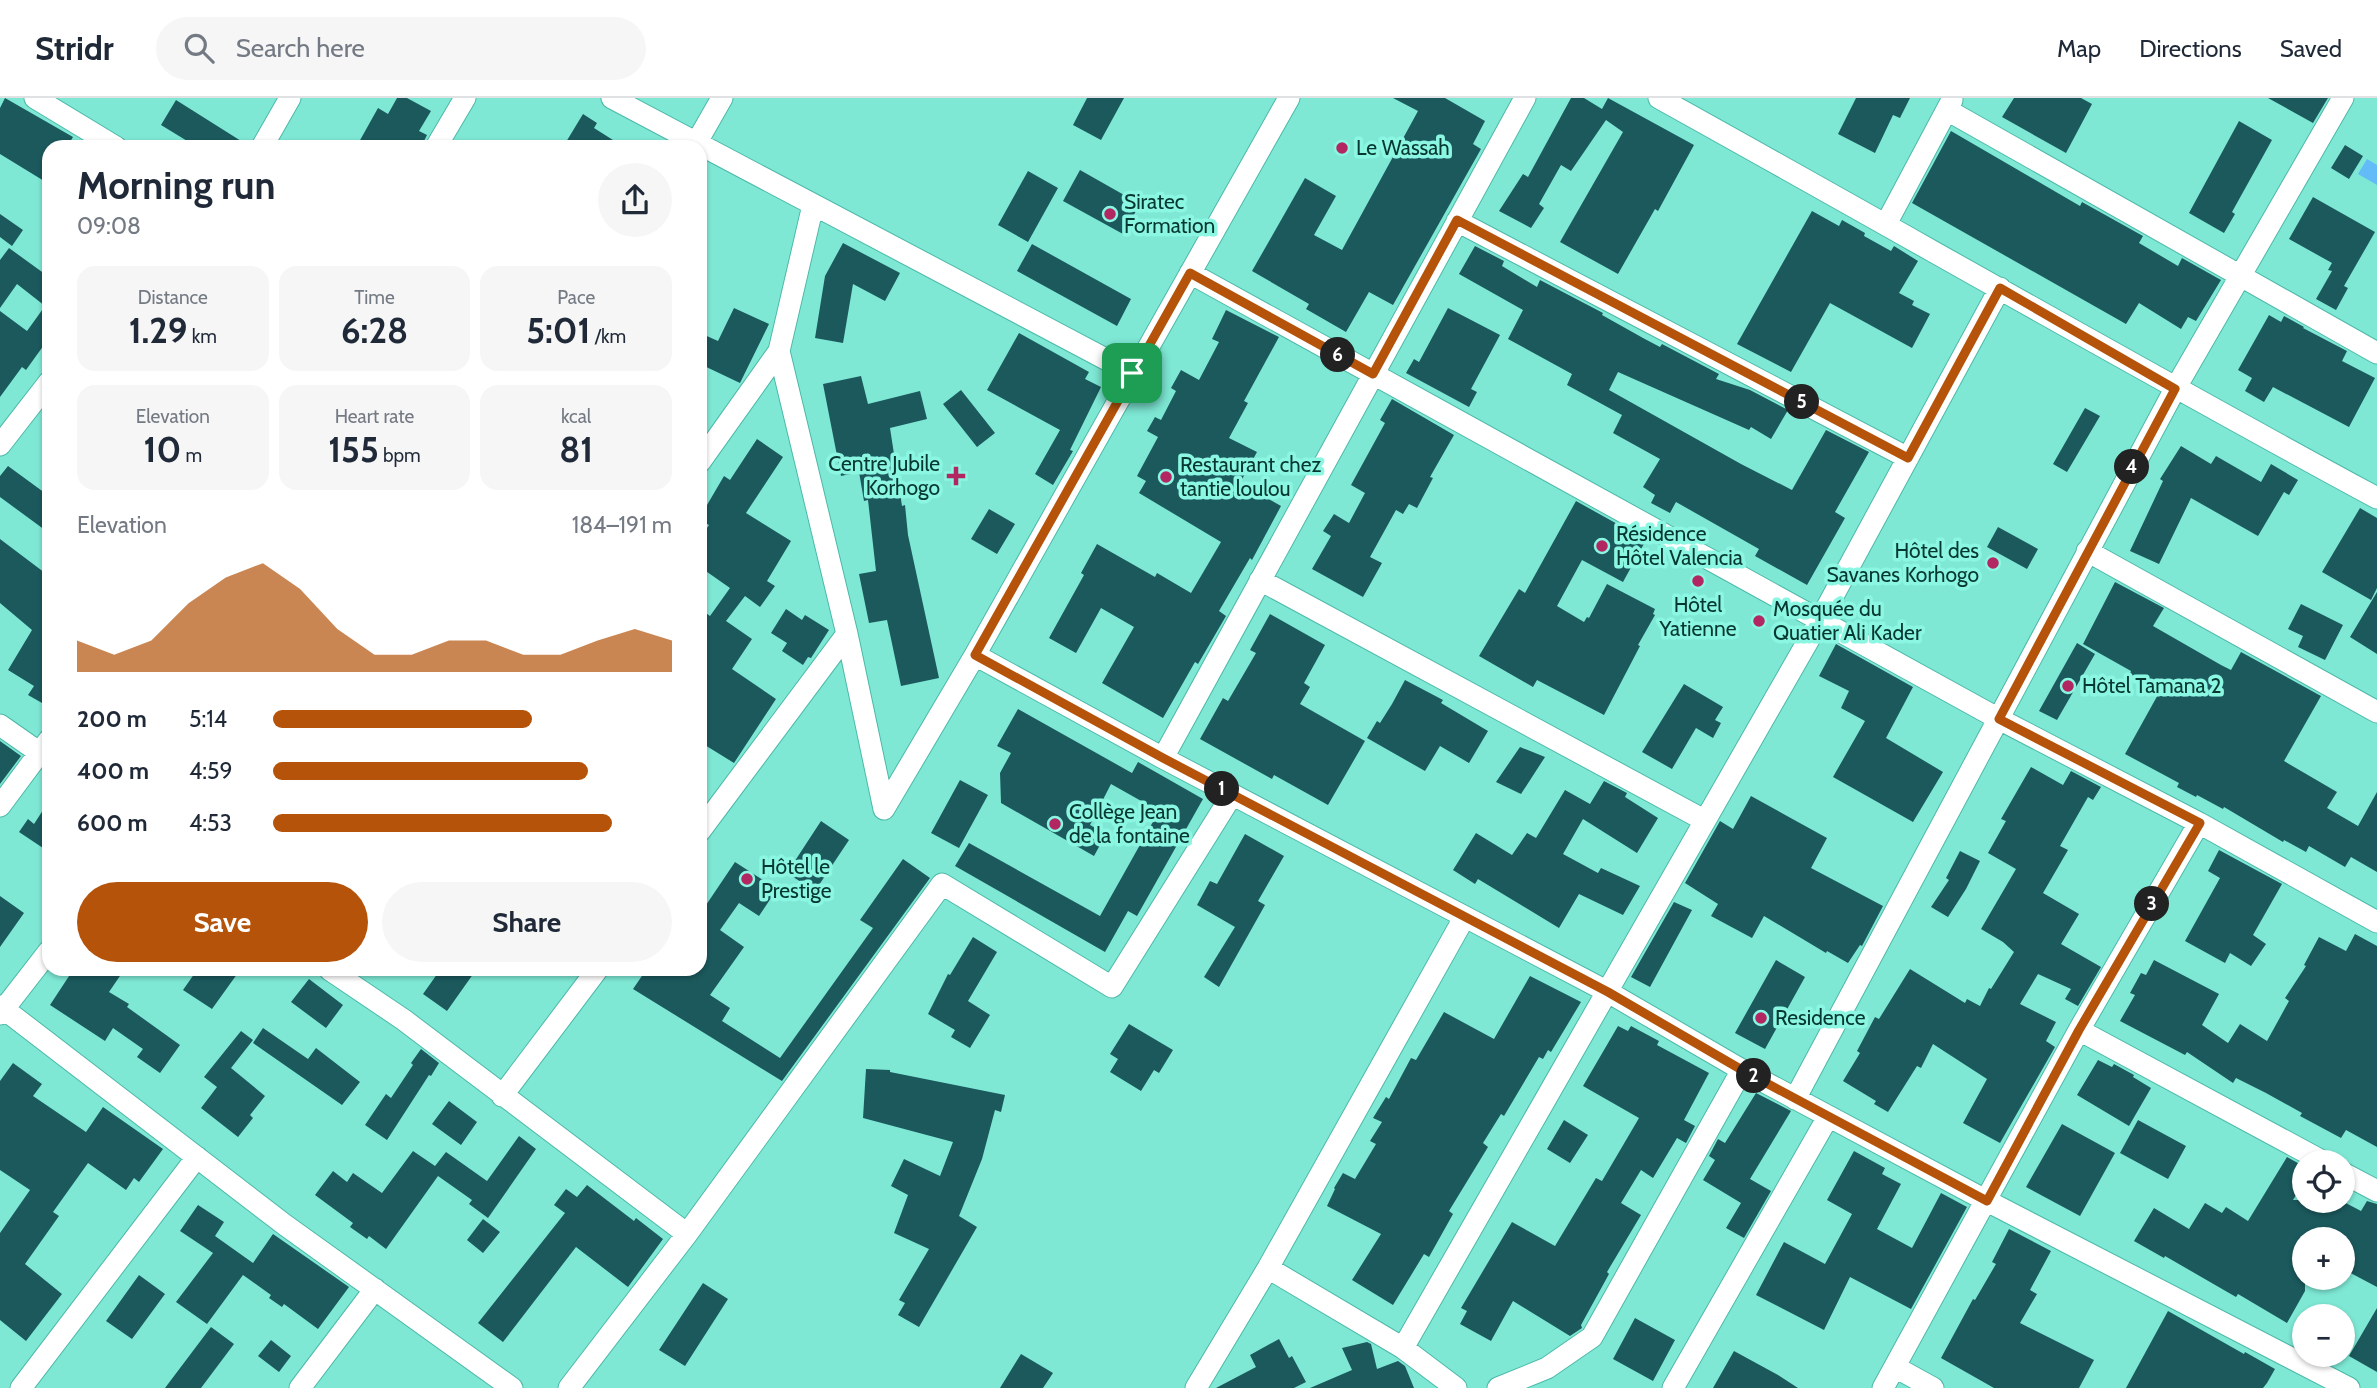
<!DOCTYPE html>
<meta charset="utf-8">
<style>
:root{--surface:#fff;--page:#f6f6f7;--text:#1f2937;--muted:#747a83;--line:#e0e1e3;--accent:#b45309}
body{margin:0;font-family:Cabin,sans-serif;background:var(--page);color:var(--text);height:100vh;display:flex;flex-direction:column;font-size:26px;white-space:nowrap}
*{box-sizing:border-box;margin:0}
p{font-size:23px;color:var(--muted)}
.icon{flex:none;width:38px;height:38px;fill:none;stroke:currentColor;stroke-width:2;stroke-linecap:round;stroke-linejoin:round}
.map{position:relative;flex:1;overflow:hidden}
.sheet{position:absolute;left:42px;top:42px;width:665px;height:836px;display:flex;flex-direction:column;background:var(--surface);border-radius:21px;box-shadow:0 2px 5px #0004}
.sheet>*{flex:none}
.buttons{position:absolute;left:2292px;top:1052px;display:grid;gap:14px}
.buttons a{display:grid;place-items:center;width:63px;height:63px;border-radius:50%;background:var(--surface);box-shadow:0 2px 5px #0004;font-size:35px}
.pin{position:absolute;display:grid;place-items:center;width:60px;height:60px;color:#fff;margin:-30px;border-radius:14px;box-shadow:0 4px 10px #0006}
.km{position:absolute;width:35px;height:35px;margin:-18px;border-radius:50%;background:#222;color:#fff;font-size:19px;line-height:35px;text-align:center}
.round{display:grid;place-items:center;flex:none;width:74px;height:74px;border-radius:37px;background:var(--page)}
.head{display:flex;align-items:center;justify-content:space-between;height:119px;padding:0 35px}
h1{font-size:38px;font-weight:800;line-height:52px}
.metrics{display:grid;grid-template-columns:repeat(3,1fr);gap:10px;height:119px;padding:7px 35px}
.metrics div{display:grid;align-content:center;border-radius:18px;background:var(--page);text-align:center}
.metrics b{font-size:35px;font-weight:800}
.metrics small{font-size:19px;font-weight:400}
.metrics p{font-size:19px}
.chart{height:196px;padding:14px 35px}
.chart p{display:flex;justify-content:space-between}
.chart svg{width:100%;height:126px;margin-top:7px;fill:var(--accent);opacity:.7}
.primary-button{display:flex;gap:14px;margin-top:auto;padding:14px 35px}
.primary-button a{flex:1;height:80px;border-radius:42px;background:var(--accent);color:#fff;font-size:28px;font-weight:800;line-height:80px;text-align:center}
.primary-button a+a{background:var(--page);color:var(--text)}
ul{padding:0 35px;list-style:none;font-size:23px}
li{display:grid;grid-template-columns:112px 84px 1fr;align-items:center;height:52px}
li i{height:18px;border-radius:9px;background:var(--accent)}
header{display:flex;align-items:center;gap:42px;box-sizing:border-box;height:98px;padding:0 35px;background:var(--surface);border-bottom:2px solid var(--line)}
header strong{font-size:33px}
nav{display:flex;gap:38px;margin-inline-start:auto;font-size:24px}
.search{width:490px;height:63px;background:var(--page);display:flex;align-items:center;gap:18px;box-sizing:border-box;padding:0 24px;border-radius:38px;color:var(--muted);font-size:26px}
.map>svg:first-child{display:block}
</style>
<header>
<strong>Stridr</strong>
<div class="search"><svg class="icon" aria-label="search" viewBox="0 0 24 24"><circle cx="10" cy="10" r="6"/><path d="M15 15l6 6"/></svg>Search here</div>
<nav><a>Map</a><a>Directions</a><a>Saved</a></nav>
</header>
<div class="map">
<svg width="2377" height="1290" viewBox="0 0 2377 1290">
<rect width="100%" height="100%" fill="#7ee8d5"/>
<!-- water -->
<path fill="#63bbf8" d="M2367,61L2377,67V87L2358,76Z"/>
<!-- building -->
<path fill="#1b595d" d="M5,0L73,39L67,49H49V86L0,56V10Z
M397,0H407L431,13L419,33L427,37L421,49H370L359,44L378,10L388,16Z
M1087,0H1124L1101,42L1073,27Z
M1393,0H1445L1485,23L1473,46L1481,51L1393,207L1369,194L1346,234L1306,211L1309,206L1252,173L1305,80L1336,98L1314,137L1342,152L1418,13Z
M1571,0H1584L1602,11L1608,0L1694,47L1658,113L1655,111L1618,176L1560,144L1623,34L1606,22L1571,73L1561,67L1539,106L1544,110L1531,130L1499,113L1523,76L1528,79Z
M1856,0H1910L1900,20L1893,17L1875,55L1838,36Z
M2014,0H2081L2092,6L2066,55L2002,19Z
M2268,0H2328L2313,25Z
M176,2L249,48V49H197L161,27Z
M583,16L597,25L594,30L624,49H563Z
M2239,23L2272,42L2232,114L2235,116L2224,135L2189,115Z
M1951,33L2080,108L2082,104L2143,138L2139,145L2178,168L2182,160L2221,182L2196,223L2188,219L2181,231L2139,205L2126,226L1912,105Z
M2345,47L2363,58L2349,81L2331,70Z
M1080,72L1140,106L1123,136L1063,103Z
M1028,73L1058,90L1028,144L998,127Z
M2313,99L2375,134L2344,188L2348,190L2336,212L2316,201L2332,173L2328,172L2332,165L2289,141Z
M1812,113L1839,128L1842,122L1865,135L1864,138L1891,153L1894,148L1918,163L1899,195L1914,203L1912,207L1930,216L1912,250L1830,205L1791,274L1737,246Z
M0,116L23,132L12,148L0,139Z
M843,145L900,175L885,203L853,186L843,245L815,240L825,178Z
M1032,146L1131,201L1117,228L1017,173Z
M1475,148L1504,163L1502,168L1537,189L1540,182L1603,215L1602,217L1643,240L1660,249L1662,246L1719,276L1716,281L1750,292L1788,312L1771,341L1751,329L1749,332L1618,274L1609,292L1741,366L1792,392L1826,332L1869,354L1835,414L1845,420L1807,487L1755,458L1759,451L1676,404L1670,415L1651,405L1655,397L1643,389L1660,361L1613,335L1622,317L1567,287L1572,276L1508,241L1523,212L1459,176Z
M9,150L49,179V240L26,272L22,269L0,299V213L27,233L45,208L17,186L0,210V162Z
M734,210L769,226L740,285L700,266V235L718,243Z
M1448,210L1500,237L1471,291L1477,294L1469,309L1406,275L1414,261L1419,264Z
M1226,212L1279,239L1244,303L1248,305L1229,340L1257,354L1240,385L1281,408L1252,462L1250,460L1219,513L1226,518L1198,566L1195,564L1163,620L1102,585L1134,529L1101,510L1076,555L1049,540L1084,477L1081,475L1097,446L1155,479L1157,475L1191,495L1221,444L1139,395L1146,383L1137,378L1158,339L1147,333L1155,319L1161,322L1176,293L1171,290L1181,272L1199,282L1219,244L1212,241Z
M2269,217L2281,224L2284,218L2304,229L2303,230L2347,253L2342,263L2375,280L2349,329L2273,289L2264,304L2245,293L2252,280L2238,272Z
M1019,235L1089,274L1085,281L1101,289L1070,352L1073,353L1053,387L1035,376L1060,332L987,292Z
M861,278L868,306L920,293L927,321L890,330L902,408L905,407L908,437L939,580L901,588L887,522L869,525L859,476L876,473L868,402L864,403L859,374L841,378L823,286Z
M961,292L995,335L977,349L943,306Z
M1392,301L1454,337L1430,379L1433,380L1417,410L1409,406L1403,416L1396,412L1370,459L1382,465L1363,499L1312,471L1331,438L1323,433L1334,416L1349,425L1365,395L1351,387L1385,325L1380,322Z
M2085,310L2100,318L2067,374L2053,366Z
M757,341L783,359L746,415L791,443L767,483L775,488L760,509L745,498L726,523L752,541L732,571L776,601L734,665L700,644V511L710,518L730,490L700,469V440L709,427L700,422V419L724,378L730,382Z
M2181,348L2211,366L2216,358L2261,384L2271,366L2298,382L2289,397L2284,394L2258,438L2191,400L2159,466L2130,453L2163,383L2160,381Z
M8,368L49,398V435L0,399V378Z
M1576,403L1646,442L1623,484L1582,462L1557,508L1584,524L1587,519L1589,520L1607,486L1655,511L1653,516L1655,517L1638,547L1640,548L1604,617L1537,582L1533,589L1479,558L1519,491L1525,495Z
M2360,410L2377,420V490L2371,502L2322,474Z
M989,411L1015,426L997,456L971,441Z
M1998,429L2038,451L2027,471L1987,449Z
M0,441L49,478V609L28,597L34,588L8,572L32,532L0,505Z
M2115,484L2164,510L2153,528L2221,567L2231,572L2241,554L2321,598L2284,663L2337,694L2327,710L2358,728L2377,694V774L2351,759L2345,769L2309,748L2306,754L2284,742L2283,744L2224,709L2223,711L2197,697L2196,699L2177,689L2179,685L2125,656L2160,593L2130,576L2131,573L2083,546Z
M2377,494V556L2350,539Z
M2301,506L2343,527L2325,562L2298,549L2303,538L2288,531Z
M786,511L802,522L805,517L829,532L811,560L808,559L803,567L782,553L787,545L771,535Z
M1270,516L1325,547L1304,585L1310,589L1300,606L1365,643L1328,707L1274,677L1272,681L1200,641L1223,600L1228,603L1256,555L1250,552Z
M2077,545L2095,556L2057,622L2039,613Z
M1836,546L1913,589L1886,640L1943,674L1913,724L1833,679L1865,623L1841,610L1849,593L1819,578Z
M1405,582L1443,602L1441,605L1488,633L1469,665L1440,648L1425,673L1367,640L1377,623L1380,625L1392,606Z
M1684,586L1723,609L1715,622L1721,625L1713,640L1696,630L1672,671L1642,654Z
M1018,611L1132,675L1138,664L1203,701L1137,818L1128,813L1105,854L955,768L969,745L1100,818L1159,713L1111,686L1090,727L1106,736L1094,758L1001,705L1000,675L1011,655L997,648Z
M0,643L21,658L0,686Z
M1520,649L1545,659L1521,696L1496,684Z
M2031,669L2063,687L2071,673L2101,689L2093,702L2088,699L2060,748L2068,752L2043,795L2079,816L2061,846L2101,869L2078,908L2065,901L2071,891L2038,876L2020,906L2056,924L2046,943L2055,949L2000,1045L1963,1025L1987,981L1933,946L1921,970L1917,968L1888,1014L1874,1006L1876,1003L1843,983L1860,955L1857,953L1875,919L1879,921L1910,871L1965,905L1967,901L1980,908L1989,890L1991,891L2014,854L2003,844L1981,831L2016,771L1988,755L2006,723L2001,721Z
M960,682L988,697L959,750L931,735Z
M1604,683L1627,695L1625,699L1658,720L1637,755L1583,721L1563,756L1598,775L1601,770L1640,788L1623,817L1579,796L1559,830L1478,781L1475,786L1453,772L1476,735L1512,757L1527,735L1536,740L1565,692L1590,706Z
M1751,698L1827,740L1811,770L1883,808L1862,848L1860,847L1848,865L1827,853L1826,855L1764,818L1752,840L1711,818L1718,806L1685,785L1720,723L1733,731Z
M49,703V754L19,734L28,721L34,726Z
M821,723L849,742L815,793L787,775Z
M1245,736L1284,758L1258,803L1265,807L1219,889L1204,879L1235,829L1197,807L1210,783L1217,786Z
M2219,752L2282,786L2253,837L2266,846L2251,868L2230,855L2225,865L2185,843L2220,780L2208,773Z
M1960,753L1980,763L1966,791L1948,819L1931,809L1949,782L1946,780Z
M903,761L930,780L782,983L633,891L646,872H700V816L735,764L777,791L759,818L739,805L720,832L744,849L710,897L730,910L722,923L780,960L873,830L860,822Z
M0,798L24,815L0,849Z
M1674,804L1692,812L1650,889L1631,879Z
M2355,836L2377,848V1049L2346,1032L2341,1040L2300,1018L2302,1015L2266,995L2236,980L2233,985L2187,954L2185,957L2120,923L2135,897L2130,895L2141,875L2146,877L2154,862L2219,896L2202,927L2228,945L2240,926L2267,943L2289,903L2285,900L2306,868L2304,867L2319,839L2346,853Z
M973,839L997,854L968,903L990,917L970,950L951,939L955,932L928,916L948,876L950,877Z
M1776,862L1805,879L1765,951L1735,935Z
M73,872H124L109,894L129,906L127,909L180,947L160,975L137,959L143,951L113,930L105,943L50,907Z
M197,872H240L212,911L183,892Z
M440,872H476L447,913L423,896Z
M1530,878L1581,904L1551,954L1548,952L1543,961L1539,959L1504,1018L1501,1016L1483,1045L1488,1049L1449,1113L1453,1116L1429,1159L1424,1156L1393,1207L1352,1182L1381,1136L1327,1108L1335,1091L1334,1090L1343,1075L1355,1081L1376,1046L1370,1043L1382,1024L1373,1020L1386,999L1389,1001L1411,960L1416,962L1444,914L1494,941Z
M309,881L343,907L326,930L291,904Z
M1129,926L1173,952L1159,975L1154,972L1141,993L1110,974L1118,961L1110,956Z
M1618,928L1628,933L1631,928L1659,943L1657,947L1709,975L1684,1022L1695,1028L1686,1045L1677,1040L1653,1080L1641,1072L1621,1105L1641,1117L1607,1174L1609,1176L1581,1227L1582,1230L1570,1238L1513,1203L1491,1243L1460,1226L1467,1213L1461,1210L1512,1124L1555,1148L1596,1080L1602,1083L1639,1020L1583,988Z
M263,930L308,961L316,950L360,984L342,1007L253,945Z
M241,933L253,942L231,970L265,998L250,1017L253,1020L238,1039L201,1010L217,989L204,979Z
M421,951L439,965L431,978L429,977L387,1042L365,1027L386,996L391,1000L413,967L411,965Z
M2098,962L2112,969L2114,966L2134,977L2133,979L2151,990L2129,1028L2077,997Z
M13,965L42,986L33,998L86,1034L103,1009L163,1051L139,1084L134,1080L126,1092L88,1065L53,1114L59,1118L25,1166L62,1196L26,1243L0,1222V1135L30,1092L0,1072V983Z
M866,971L890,972V974L1005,997L1001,1014L995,1012L982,1061L959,1118L977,1129L919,1229L898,1217L905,1205L899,1202L929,1151L894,1135L908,1097L891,1088L904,1061L940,1078L953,1044L863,1020Z
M1756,995L1791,1013L1750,1081L1771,1093L1744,1140L1726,1130L1741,1105L1703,1082L1715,1062L1709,1058L1718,1041L1725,1045Z
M449,1003L477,1024L461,1047L432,1026Z
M1564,1022L1588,1037L1570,1065L1547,1051Z
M2138,1022L2186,1048L2168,1081L2120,1055Z
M2062,1026L2115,1055L2080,1118L2026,1089Z
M519,1038L536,1051L488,1120L469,1106L472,1102L438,1078L386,1151L369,1138L367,1141L350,1129L353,1125L315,1097L333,1073L347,1084L353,1075L382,1095L413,1053L435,1068L446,1054L487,1083Z
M1854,1053L1885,1070L1882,1076L1901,1086L1877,1131L1912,1150L1941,1095L1967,1109L1911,1211L1850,1179L1824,1232L1756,1197L1784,1144L1825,1166L1852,1116L1827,1102Z
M2287,1059L2305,1069V1082L2293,1102H2340L2361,1113L2367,1103L2377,1106V1189L2343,1171V1141H2305V1193L2287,1225L2238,1196L2236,1199L2165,1158L2164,1160L2134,1143L2154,1110L2189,1131L2205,1105L2222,1115L2226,1109L2248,1123Z
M587,1087L634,1123L636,1120L663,1141L628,1189L576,1149L503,1244L478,1225L565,1115L554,1107L566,1091L577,1099Z
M198,1107L224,1124L215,1138L253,1165L273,1136L349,1189L318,1231L284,1206L282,1209L269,1200L271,1197L243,1177L207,1226L176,1204L213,1155L180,1133Z
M483,1121L500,1134L483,1155L467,1142Z
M2009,1131L2051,1153L2030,1192L2037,1196L2020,1225L2094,1262L2079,1290H1994L1941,1260L1973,1201L1975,1202L1996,1166L1992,1164Z
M139,1177L165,1196L132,1241L106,1223Z
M703,1185L728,1201L685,1268L659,1252Z
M2377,1210V1274L2349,1258Z
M2168,1213L2244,1256L2245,1254L2275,1271L2267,1285L2263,1290H2126Z
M1635,1220L1675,1242L1653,1283L1613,1261Z
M211,1229L234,1246L201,1290H165Z
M1279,1241L1289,1260L1292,1258L1306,1284L1294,1290H1216L1256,1269L1250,1257Z
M271,1242L291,1258L279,1274L258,1258Z
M1367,1244L1371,1246L1377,1271L1398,1263L1405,1268L1414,1290H1310L1352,1272L1342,1250Z
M1734,1253L1778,1277L1798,1290H1713Z
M1021,1256L1053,1275L1043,1290H1000Z"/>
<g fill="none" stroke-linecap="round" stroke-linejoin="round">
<defs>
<path id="minor" d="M35,0L116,49
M612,0L1132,275
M1659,0C1899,133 2136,270 2377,400
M1947,12L2377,255
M262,49L290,0
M436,49L465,0
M694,49L722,0
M1457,123L1908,360
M1886,126L1952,2
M1190,175L1999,621L2199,725L2377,824
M779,253L847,536L884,711
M0,347L49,284
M700,364L779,253L813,107
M2087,453L2377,614
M1260,482L1704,722
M975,557L1163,660L1608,894L1742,972L1987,1103L2349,1290
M0,627L40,655
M1163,660L1525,0
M0,708L49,642
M884,711L975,557L1289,0
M700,733L847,536
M330,872L404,922L687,1136
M0,908L285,1127L512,1290
M0,916L49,853
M2079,932L2324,1064
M502,998L597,872
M1795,1001L2175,291L2343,0
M2343,1075L2377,1093
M1268,1170L1403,1250L1456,1290
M1403,1250L1820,522L2000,190
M1895,1269L1933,1290
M21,1290L197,1059
M300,1290L375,1191
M569,1290L687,1136L942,786L1112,889L1232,697
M1196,1290L1268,1170L1464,820
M1498,1290L1547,1270L1592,1239L1742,972
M1673,1290L1828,1019
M1883,1290L2079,932L2199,725"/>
</defs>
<!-- minor casing -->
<use href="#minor" stroke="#4cb9a8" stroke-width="23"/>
<!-- minor -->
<use href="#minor" stroke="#fff" stroke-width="21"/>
</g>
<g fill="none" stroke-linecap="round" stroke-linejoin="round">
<defs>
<path id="route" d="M1457,122L1908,360L2000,190L2175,291L1999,621L2200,725L2079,932L1987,1103L1742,972L1608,894L1163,660L975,557L1190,175L1373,276Z"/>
</defs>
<!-- route casing -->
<use href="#route" stroke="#fff" stroke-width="14"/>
<!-- route -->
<use href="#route" stroke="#b45309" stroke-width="9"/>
</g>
<!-- markers -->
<g fill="#b22661" stroke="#8bf6e2" stroke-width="2.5">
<circle cx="1342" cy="50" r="7"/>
<circle cx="1110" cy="116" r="7"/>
<path d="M952.5 367.5h7v7h7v7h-7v7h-7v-7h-7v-7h7z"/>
<circle cx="1166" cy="379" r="7"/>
<circle cx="1602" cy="448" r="7"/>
<circle cx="1993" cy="465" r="7"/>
<circle cx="1698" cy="483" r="7"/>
<circle cx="1759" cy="523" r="7"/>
<circle cx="2068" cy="588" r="7"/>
<circle cx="1055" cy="726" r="7"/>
<circle cx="747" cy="781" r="7"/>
<circle cx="1761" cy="920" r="7"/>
</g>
<g text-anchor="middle" stroke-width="7" stroke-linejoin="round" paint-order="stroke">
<!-- poi labels -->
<g font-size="21" fill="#063831" stroke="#8bf6e2" text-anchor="start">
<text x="1356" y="57">Le Wassah</text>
<text x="1124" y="111">Siratec<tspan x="1124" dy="24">Formation</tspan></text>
<text x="940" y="373" text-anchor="end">Centre Jubile<tspan x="940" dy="24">Korhogo</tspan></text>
<text x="1180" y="374">Restaurant chez<tspan x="1180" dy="24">tantie loulou</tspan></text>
<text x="1616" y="443">Résidence<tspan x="1616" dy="24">Hôtel Valencia</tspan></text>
<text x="1979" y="460" text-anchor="end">Hôtel des<tspan x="1979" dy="24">Savanes Korhogo</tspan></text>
<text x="1698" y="514" text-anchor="middle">Hôtel<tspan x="1698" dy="24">Yatienne</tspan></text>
<text x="1773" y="518">Mosquée du<tspan x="1773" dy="24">Quatier Ali Kader</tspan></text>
<text x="2082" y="595">Hôtel Tamana 2</text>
<text x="1069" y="721">Collège Jean<tspan x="1069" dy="24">de la fontaine</tspan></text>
<text x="761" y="776">Hôtel le<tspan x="761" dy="24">Prestige</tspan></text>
<text x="1775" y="927">Residence</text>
</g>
</g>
</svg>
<div class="buttons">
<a><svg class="icon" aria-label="locate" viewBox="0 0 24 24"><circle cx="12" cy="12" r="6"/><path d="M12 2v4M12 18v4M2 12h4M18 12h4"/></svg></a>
<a>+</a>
<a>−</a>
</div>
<div class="pin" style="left:1132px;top:275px;background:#1e9e55"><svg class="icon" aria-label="arrive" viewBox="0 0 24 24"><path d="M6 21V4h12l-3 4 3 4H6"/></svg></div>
<b class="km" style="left:1222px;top:691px">1</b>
<b class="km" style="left:1754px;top:978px">2</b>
<b class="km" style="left:2152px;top:806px">3</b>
<b class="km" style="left:2132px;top:369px">4</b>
<b class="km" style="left:1802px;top:304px">5</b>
<b class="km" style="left:1338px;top:257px">6</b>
<section class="sheet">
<div class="head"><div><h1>Morning run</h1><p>09:08</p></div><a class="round"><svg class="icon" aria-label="share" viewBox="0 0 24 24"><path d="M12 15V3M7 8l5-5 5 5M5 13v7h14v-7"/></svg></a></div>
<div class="metrics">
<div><p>Distance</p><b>1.29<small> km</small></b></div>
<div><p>Time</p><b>6:28</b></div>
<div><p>Pace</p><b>5:01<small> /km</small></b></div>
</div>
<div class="metrics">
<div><p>Elevation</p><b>10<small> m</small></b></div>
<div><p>Heart rate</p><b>155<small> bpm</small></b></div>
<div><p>kcal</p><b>81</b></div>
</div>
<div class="chart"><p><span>Elevation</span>184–191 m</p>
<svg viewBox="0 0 160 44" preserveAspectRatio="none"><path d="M0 44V33L10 38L20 33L30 20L40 11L50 6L60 15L70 29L80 38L90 38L100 33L110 33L120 38L130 38L140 33L150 29L160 33V44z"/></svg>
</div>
<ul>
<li><b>200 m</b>5:14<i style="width:65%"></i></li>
<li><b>400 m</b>4:59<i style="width:79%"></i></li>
<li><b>600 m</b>4:53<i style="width:85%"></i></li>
</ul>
<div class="primary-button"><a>Save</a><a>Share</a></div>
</section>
</div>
